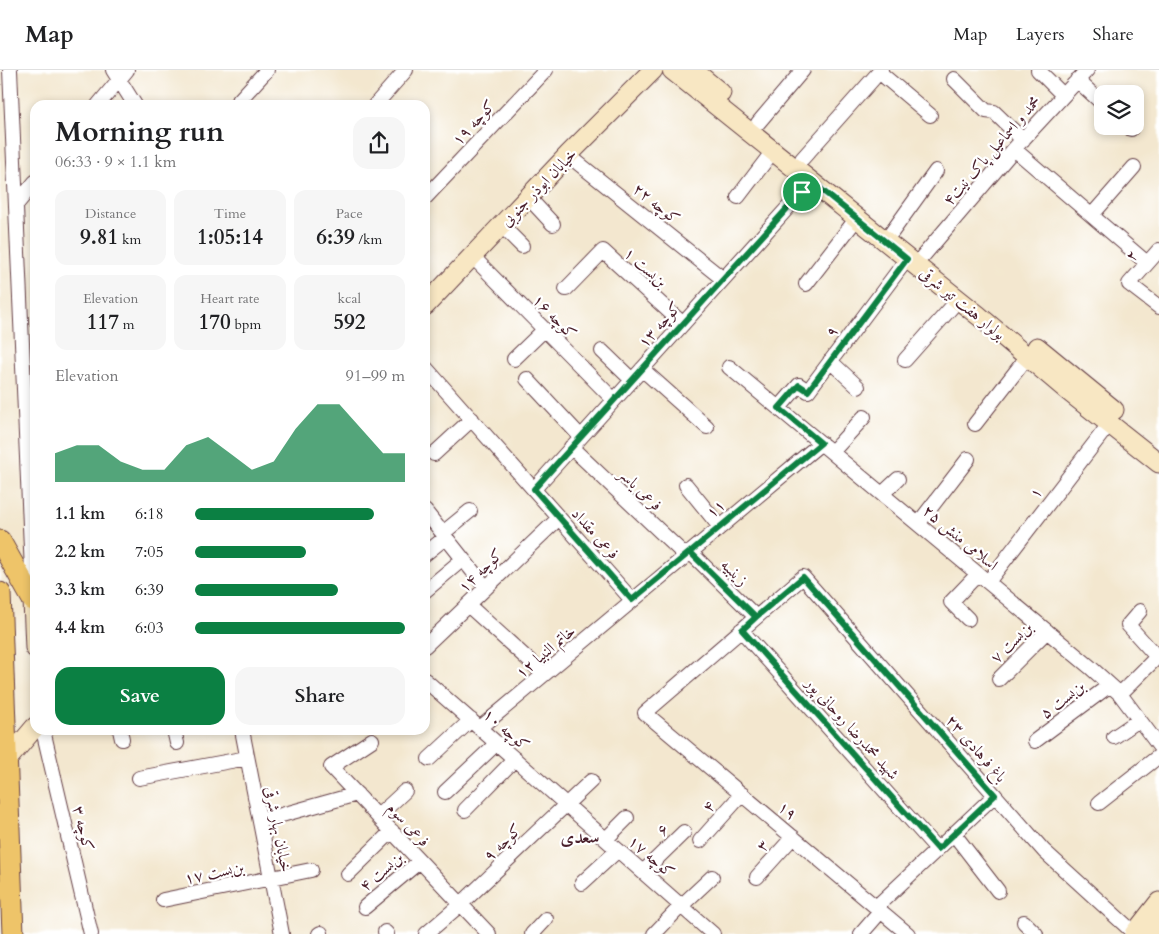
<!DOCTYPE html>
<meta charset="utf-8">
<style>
:root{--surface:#fff;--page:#f6f6f6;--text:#202124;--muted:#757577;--line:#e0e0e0;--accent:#0b8043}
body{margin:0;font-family:Cardo,Amiri,serif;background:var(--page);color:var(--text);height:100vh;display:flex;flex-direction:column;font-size:19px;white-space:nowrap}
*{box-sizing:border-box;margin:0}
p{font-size:16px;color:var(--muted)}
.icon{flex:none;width:28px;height:28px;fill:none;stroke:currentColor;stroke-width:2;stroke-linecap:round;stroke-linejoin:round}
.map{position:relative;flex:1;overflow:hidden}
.panel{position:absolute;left:30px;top:30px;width:400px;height:635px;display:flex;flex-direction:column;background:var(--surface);border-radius:15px;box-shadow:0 2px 8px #0003}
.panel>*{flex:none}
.buttons{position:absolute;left:1094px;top:15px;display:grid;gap:10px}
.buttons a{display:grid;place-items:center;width:50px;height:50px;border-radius:10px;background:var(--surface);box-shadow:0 2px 8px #0003;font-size:25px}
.pin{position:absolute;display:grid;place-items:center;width:42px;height:42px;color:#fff;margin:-21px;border:2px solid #fff;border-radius:50%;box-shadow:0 1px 5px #0007}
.round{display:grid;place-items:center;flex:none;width:52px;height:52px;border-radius:15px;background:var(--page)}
.summary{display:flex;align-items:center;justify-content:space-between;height:85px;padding:0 25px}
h1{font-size:28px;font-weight:800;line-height:38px}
.metrics{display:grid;grid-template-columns:repeat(3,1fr);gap:8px;height:85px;padding:5px 25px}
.metrics div{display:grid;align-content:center;border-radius:12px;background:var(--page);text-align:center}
.metrics b{font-size:21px;font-weight:800}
.metrics small{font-size:14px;font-weight:400}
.metrics p{font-size:14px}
.chart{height:140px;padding:10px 25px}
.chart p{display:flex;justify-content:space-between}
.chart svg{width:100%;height:90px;margin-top:5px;fill:var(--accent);opacity:.7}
.action{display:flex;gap:10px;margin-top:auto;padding:10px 25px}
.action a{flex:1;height:58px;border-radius:15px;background:var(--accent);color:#fff;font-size:20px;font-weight:800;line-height:58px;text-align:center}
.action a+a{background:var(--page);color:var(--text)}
ul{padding:0 25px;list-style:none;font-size:16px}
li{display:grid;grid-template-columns:80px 60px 1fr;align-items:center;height:38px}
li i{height:12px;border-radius:6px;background:var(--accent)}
header{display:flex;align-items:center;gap:30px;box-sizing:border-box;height:70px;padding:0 25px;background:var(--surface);border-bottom:1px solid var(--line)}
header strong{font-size:24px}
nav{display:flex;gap:28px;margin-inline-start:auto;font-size:18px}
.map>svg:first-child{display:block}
</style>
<header>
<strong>Map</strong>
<nav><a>Map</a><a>Layers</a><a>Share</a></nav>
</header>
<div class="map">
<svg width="1159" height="864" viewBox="0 0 1159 864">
<rect width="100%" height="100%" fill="#fff"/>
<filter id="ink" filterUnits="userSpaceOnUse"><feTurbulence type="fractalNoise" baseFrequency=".02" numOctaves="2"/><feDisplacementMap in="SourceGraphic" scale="10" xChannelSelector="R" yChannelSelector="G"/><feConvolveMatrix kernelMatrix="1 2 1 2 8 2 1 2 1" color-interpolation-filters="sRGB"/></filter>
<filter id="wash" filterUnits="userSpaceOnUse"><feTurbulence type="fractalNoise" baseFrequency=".0096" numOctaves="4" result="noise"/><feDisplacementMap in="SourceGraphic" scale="20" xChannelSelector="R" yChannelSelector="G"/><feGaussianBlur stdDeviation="1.12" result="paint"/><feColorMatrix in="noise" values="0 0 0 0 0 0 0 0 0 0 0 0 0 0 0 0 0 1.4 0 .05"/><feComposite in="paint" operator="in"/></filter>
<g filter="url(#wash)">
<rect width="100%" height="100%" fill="#f3e7cf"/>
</g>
<g filter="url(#ink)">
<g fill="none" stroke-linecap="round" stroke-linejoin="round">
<defs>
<path id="street" d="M10,0L33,524
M113,0L135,35
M1038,0L1063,25
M879,2L930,45
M954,9L986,41L994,42L1023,70
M1077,10L1102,33
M98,35L127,0
M235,35L267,0
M375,35L406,0
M758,53L803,0
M1129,56L1131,59
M1014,79L1147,193
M568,85L723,209
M802,89L881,0
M528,127L553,154
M738,127L773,81
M425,128L546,0
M16,135L35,112
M1092,145L1134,97
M501,155L522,176
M892,162L936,101
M1159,180L1129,214L1159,237
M472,186L614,330
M923,186L1014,79L1087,0
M806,214L857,148
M566,219L603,181L683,254
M602,281L632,310
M514,289L544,260
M905,290L958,230
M830,291L858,317
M425,297L632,530
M729,297L1090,597L1120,624L1159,676
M642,299L707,357
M527,309L581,367
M779,338L799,315L808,321L907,189
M975,354L1028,286
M571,377L686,486
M832,382L864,347
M434,384L472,349
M686,415L720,457
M534,419L811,112
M882,424L898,409
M425,441L486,518
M918,454L968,389
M443,463L470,441
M690,482L756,547
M425,484L446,467
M988,512L1110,353
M425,521L463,489
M468,535L544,604
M968,549L951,532L978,504
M741,560L937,779
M425,576L559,448
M999,609L1047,561
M425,610L713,864
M1120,624L1157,587L1128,555L1140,541
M480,658L821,373
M43,660L91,864
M120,660L122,669
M174,660L177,673
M242,660L282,864
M1114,667L1139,650
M372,670L331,697L489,864
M1035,671L1110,615
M429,689L471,650
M139,708L247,688
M445,722L497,673
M1099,733L1159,686
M465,740L515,689
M378,746L405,721
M260,751L357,724
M954,764L998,821
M606,769L627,748
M700,771L742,724
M643,802L684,762
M348,804L392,761
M757,807L793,767
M582,813L618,780
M163,830L311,800
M365,837L420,791
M876,837L995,725
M1024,852L1036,864
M385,862L387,864
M319,864L321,863
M426,864L461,834L591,711
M532,864L546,849
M654,864L681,836L712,807
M861,864L881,841
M908,864L645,643L803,507L1044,781L1134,863"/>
<path id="secondary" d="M672,0L979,246L1068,321L1159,393
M693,0L721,23
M425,236L568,85L653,0
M1037,277L1114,340
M33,530L35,578
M7,690L35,657
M1134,864L1159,832
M1151,864L1159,853"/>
<path id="primary" d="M0,471L33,530
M0,523L13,864"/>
</defs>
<!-- street casing -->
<use href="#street" stroke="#633d44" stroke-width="16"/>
<!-- secondary casing -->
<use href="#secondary" stroke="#633d44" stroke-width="21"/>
<!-- primary casing -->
<use href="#primary" stroke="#633d44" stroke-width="23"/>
<!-- street -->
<use href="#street" stroke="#fff" stroke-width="14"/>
<!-- secondary -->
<use href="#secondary" stroke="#f8e7c3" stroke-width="19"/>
<!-- primary -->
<use href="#primary" stroke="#eec469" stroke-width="21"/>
</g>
</g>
<g fill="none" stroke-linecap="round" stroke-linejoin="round" filter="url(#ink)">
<defs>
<path id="route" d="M802,122L534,419L632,530L690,482L756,547L742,560L938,779L995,725L803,507L756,547L690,482L821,373L779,338L799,315L808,321L907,189L812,112L802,122"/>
</defs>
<!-- route casing -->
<use href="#route" stroke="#fff" stroke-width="10"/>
<!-- route -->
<use href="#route" stroke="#0b8043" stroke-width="6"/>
</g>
<g text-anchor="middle" stroke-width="4.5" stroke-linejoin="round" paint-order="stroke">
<!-- street labels -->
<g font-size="16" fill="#4a1f2b" stroke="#fff">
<text transform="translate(473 52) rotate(-47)" y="6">کوچه ۱۹</text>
<text transform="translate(991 80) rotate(-49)" y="6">محمد و اسماعیل پاک نیت۴</text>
<text transform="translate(538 117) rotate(-46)" y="6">خیابان ابوذر جنوبی</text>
<text transform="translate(657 133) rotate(39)" y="6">کوچه ۲۲</text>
<text transform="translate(1131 185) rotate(-48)" y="6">۲</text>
<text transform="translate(646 197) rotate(42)" y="6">بن‌بست ۱</text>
<text transform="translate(963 233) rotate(39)" y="6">بولوار هفت تیر شرقی</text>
<text transform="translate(555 246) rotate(46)" y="6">کوچه ۱۶</text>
<text transform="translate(659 254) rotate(-48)" y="6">کوچه ۱۳</text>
<text transform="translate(831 261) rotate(-53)" y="6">۹</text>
<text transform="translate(641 419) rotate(44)" y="6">فرعی یاسر</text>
<text transform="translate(1035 422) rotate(-52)" y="6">۱</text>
<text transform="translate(715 438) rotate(-40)" y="6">۱۱</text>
<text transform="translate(596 463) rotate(48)" y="6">فرعی مقداد</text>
<text transform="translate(961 467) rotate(40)" y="6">اسلامی منش ۲۵</text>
<text transform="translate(480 500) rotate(-44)" y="6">کوچه ۱۴</text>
<text transform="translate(735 502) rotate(45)" y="6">زینبیه</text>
<text transform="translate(1011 572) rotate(-44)" y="6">بن‌بست ۷</text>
<text transform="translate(545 581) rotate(-40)" y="6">خاتم النبیا ۱۲</text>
<text transform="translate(1062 629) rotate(-37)" y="6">بن‌بست ۵</text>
<text transform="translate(853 658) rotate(48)" y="6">شهید محمدرضا روحانی پور</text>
<text transform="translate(507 659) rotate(41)" y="6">کوچه ۱۰</text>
<text transform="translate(977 678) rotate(49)" y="6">باغ فرهادی ۲۳</text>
<text transform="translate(708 736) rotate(-48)" y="6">۴</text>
<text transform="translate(788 740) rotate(40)" y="6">۱۹</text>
<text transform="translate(409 754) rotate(47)" y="6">فرعی سوم</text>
<text transform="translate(84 758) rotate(77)" y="6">کوچه ۳</text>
<text transform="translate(279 759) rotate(79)" y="6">خیابان بهار شرقی</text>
<text transform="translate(662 759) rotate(-44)" y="6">۶</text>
<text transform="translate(502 772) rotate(-44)" y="6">کوچه ۹</text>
<text transform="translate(762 775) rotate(-48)" y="6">۳</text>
<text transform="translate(652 786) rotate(41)" y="6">کوچه ۱۷</text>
<text transform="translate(381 801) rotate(-40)" y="6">بن‌بست ۴</text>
<text transform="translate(214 802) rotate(-11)" y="6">بن‌بست ۱۷</text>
</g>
<!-- neighbourhood labels -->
<g font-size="18" font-weight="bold" fill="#4a1f2b" stroke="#fff">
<text x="580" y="773">سعدی</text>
</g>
</g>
</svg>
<div class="buttons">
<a><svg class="icon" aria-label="layers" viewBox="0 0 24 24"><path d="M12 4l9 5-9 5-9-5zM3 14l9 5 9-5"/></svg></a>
</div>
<div class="pin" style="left:802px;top:122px;background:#1e9e55"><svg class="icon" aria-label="arrive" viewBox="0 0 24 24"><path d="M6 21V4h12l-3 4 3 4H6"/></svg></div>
<section class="panel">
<div class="summary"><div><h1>Morning run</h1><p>06:33 · 9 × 1.1 km</p></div><a class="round"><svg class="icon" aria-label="share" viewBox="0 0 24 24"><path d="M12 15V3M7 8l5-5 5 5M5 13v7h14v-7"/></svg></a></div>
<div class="metrics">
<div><p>Distance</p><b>9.81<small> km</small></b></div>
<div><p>Time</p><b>1:05:14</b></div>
<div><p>Pace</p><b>6:39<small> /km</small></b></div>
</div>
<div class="metrics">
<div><p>Elevation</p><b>117<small> m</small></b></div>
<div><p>Heart rate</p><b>170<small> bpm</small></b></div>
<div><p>kcal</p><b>592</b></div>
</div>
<div class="chart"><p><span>Elevation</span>91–99 m</p>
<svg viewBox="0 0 160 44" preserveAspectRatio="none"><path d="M0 44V30L10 26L20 26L30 34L40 38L50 38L60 26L70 22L80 30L90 38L100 34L110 18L120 6L130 6L140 18L150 30L160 30V44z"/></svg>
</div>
<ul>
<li><b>1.1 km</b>6:18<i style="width:85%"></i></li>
<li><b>2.2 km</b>7:05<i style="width:53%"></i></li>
<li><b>3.3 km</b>6:39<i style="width:68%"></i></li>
<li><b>4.4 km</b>6:03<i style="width:100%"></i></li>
</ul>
<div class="action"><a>Save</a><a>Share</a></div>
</section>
</div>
